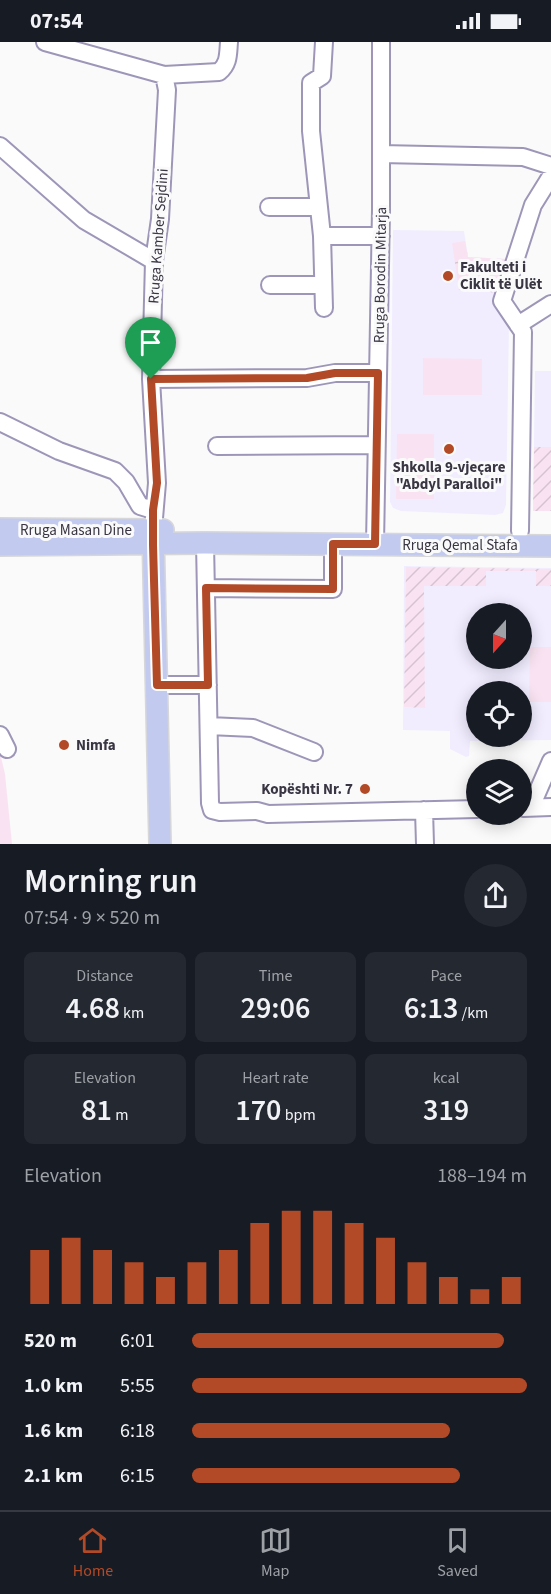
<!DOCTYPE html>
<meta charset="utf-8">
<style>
:root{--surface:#171b24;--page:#242831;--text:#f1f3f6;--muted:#9ea1a6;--line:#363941;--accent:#b24a27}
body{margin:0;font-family:"Source Sans 3",sans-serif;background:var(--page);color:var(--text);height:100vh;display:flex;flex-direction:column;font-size:22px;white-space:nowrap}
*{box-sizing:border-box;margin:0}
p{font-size:20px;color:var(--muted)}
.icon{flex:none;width:33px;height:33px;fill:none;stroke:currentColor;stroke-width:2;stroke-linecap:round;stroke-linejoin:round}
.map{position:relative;height:802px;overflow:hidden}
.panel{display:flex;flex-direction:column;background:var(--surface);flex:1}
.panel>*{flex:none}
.needle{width:39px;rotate:201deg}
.buttons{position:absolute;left:466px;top:561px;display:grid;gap:12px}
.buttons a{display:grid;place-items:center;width:66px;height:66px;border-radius:50%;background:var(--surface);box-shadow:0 3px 15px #0003;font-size:30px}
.pin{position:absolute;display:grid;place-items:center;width:51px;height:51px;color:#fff;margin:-62px -26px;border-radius:50% 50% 50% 0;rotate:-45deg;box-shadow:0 0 6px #0007}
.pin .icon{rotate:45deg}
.round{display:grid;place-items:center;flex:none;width:63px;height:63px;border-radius:32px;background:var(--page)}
.overview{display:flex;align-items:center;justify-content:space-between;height:102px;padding:0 24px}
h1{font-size:33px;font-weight:600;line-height:45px}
.stats{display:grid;grid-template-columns:repeat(3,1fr);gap:9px;height:102px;padding:6px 24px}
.stats div{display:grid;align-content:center;border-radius:9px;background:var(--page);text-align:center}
.stats b{font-size:30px;font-weight:600}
.stats small{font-size:16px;font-weight:400}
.stats p{font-size:16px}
.chart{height:168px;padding:12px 24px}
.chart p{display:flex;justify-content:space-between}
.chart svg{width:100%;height:108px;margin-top:6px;stroke:var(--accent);stroke-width:6}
ul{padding:0 24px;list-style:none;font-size:20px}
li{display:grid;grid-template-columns:96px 72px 1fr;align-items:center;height:45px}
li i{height:15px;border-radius:8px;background:var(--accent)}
.status{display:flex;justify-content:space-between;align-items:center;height:42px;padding:0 30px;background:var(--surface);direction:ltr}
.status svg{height:16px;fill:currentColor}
.tab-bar{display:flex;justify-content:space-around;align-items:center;height:84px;border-top:2px solid var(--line);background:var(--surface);font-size:16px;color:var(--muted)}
.tab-bar a{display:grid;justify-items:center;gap:3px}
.tab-bar .on{color:var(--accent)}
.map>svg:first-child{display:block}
</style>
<div class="status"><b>07:54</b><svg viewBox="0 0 49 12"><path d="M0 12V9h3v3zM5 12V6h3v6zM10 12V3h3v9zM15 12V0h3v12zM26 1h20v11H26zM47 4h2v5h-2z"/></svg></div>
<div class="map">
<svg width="551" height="802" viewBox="0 0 551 802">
<defs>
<pattern id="park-crowns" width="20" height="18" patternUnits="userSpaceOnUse" patternTransform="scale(1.5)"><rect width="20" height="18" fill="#f9e3f2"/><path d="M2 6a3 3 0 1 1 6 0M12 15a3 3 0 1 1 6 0" fill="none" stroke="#d6c3d1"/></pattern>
<pattern id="garden-furrows" width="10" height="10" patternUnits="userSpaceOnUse" patternTransform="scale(1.5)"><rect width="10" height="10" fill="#f9e3f2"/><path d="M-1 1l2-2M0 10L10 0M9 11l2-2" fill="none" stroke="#d6c3d1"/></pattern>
</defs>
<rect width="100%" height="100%" fill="#fafafa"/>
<!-- built -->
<path fill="#f1edff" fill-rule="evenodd" d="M393,188L464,189L468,215L507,217L509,282L506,463L503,471L495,473L401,469L393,466L390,460Z
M535,329H551V469H533Z
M404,524L551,526V698L470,699L469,714L466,715L450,707V689L403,688ZM477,572H522V616H477ZM477,650H522V694H477Z"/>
<!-- park -->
<path fill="url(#park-crowns)" d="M465,199L468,215L507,217L500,251L459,248L452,201Z"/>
<!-- garden -->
<path fill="url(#garden-furrows)" d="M534,405H551V469H533Z
M406,525L551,527V544H536V529H486V544H424L425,666L404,665Z"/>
<!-- pitch -->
<path fill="#f9e3f2" d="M423,316L482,317V353H423Z
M397,392H434V457H396Z
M530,605H551V660H529Z
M0,711L5,732L12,802H0Z"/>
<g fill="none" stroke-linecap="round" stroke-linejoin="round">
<defs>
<path id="minor" d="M45,0L164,33L167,48L160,177L154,219L151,337L157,441L153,488
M164,33L219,30C229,22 228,12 229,0
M0,104L84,178L154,219
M381,112L523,115L551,124
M269,165H318
M322,194H381
M270,243H323
M324,266L322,194L311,89V41L322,34L324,0
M518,283L551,262
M151,337L307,336L335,331H378
M0,380L59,409L115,429L126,440L140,464L153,468
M217,404L376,403
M520,489L523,290L502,259L533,163L551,134
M205,501L210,761L212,768L220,770L257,769L268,772L477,767
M375,502L381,168V0
M206,546L333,547V502
M157,643H208
M209,684L253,686L314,710
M0,693L7,707
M531,765L551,719
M523,766L551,765
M424,768L425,802"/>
<path id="major" d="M0,487L163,488
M153,489L160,802
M0,503L205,501L551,504"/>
</defs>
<!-- minor casing -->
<use href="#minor" stroke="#9e96b8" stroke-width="20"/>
<!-- major casing -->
<use href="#major" stroke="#d7d7d9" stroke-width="24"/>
<!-- minor -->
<use href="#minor" stroke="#fff" stroke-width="16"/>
<!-- major -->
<use href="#major" stroke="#c2caef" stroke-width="21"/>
</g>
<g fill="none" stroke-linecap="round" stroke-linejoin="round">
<defs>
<path id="route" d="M335,331H378L375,502H333V547L206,546L208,643H157L153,503V468L157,441L151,337L307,336Z"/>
</defs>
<!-- route casing -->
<use href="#route" stroke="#fff" stroke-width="12"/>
<!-- route -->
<use href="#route" stroke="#b24a27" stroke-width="8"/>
</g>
<!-- markers -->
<g fill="#b24a27" stroke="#fafafa" stroke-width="2">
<circle cx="448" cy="234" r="6"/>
<circle cx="449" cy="407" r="6"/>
<circle cx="64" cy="703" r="6"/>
<circle cx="365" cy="747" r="6"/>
</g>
<g text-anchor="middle" stroke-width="6" stroke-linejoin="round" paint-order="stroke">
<!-- street labels -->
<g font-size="15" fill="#393543" stroke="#fafafa">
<text transform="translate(158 194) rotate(-86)" y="5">Rruga Kamber Sejdini</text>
<text transform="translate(380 233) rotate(-89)" y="5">Rruga Borodin Mitarja</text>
<text x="76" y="493">Rruga Masan Dine</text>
<text x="460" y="508">Rruga Qemal Stafa</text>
</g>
<!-- poi labels -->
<g font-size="15" font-weight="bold" fill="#393543" stroke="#fafafa" text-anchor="start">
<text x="460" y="230">Fakulteti i<tspan x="460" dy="17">Ciklit të Ulët</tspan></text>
<text x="449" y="430" text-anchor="middle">Shkolla 9-vjeçare<tspan x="449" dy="17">"Abdyl Paralloi"</tspan></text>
<text x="76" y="708">Nimfa</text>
<text x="353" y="752" text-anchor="end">Kopështi Nr. 7</text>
</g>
</g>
</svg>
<div class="buttons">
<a><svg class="needle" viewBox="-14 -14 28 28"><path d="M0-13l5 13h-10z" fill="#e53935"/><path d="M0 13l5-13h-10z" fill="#9ea1a6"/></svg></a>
<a><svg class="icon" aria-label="locate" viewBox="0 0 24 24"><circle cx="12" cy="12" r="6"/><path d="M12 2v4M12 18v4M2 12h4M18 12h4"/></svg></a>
<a><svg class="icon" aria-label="layers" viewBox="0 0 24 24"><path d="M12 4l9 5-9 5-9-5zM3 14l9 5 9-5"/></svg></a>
</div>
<div class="pin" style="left:151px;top:337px;background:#1e9e55"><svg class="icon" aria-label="arrive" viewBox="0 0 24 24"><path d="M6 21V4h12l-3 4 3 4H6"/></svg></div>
</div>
<section class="panel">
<div class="overview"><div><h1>Morning run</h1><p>07:54 · 9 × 520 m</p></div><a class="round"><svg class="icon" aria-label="share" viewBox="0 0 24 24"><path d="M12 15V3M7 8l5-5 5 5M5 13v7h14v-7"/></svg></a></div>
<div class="stats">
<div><p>Distance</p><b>4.68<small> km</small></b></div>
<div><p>Time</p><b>29:06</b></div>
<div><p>Pace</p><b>6:13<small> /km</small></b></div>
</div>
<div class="stats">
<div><p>Elevation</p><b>81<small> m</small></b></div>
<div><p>Heart rate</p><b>170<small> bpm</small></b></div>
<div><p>kcal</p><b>319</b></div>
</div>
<div class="chart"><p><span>Elevation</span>188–194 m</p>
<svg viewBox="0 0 160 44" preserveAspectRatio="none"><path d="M5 44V22M15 44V17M25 44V22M35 44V27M45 44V33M55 44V27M65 44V22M75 44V11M85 44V6M95 44V6M105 44V11M115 44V17M125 44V27M135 44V33M145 44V38M155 44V33"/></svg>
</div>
<ul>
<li><b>520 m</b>6:01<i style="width:93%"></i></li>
<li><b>1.0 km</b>5:55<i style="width:100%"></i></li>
<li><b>1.6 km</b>6:18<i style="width:77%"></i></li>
<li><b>2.1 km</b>6:15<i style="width:80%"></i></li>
</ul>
</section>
<nav class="tab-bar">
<a class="on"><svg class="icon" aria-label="home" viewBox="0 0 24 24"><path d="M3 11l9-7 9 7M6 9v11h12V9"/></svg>Home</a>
<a><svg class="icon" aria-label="map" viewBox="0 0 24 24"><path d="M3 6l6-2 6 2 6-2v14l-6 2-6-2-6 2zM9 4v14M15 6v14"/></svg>Map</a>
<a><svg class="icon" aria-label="saved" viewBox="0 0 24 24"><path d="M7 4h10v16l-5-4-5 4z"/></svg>Saved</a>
</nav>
